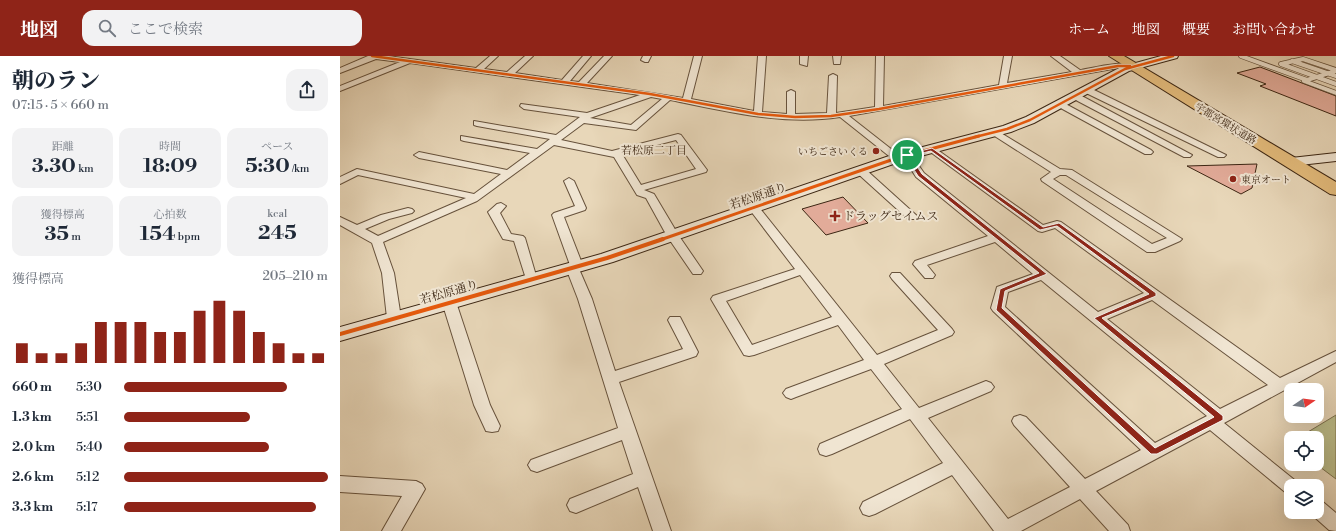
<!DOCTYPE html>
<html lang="ja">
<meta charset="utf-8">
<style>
:root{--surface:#fff;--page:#f2f2f3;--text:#1f2937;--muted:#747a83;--accent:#8f2418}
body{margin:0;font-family:"Libre Bodoni","Noto Serif JP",serif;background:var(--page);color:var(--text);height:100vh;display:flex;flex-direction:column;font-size:15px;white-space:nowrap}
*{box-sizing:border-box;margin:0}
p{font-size:13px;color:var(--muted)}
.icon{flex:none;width:22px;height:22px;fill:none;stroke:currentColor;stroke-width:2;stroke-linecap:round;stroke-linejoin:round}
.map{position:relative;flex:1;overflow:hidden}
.panel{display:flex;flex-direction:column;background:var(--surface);width:340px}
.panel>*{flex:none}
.needle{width:26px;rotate:77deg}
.tools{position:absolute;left:944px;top:327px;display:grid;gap:8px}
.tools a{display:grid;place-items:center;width:40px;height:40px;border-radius:8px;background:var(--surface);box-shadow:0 4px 16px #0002;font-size:20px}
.pin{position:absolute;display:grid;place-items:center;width:34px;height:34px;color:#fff;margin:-17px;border:2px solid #fff;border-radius:50%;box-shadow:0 1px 4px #0007}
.round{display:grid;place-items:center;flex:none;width:42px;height:42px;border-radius:12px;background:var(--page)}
.headline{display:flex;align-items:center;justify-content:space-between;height:68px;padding:0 12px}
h1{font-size:22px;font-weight:800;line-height:30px}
.metrics{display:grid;grid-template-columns:repeat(3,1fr);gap:6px;height:68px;padding:4px 12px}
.metrics div{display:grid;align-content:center;border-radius:10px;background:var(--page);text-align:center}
.metrics b{font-size:20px;font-weight:800}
.metrics small{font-size:11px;font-weight:400}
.metrics p{font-size:11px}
.chart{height:112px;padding:8px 12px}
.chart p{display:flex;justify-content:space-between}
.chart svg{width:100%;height:72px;margin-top:4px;stroke:var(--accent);stroke-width:6}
ul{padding:0 12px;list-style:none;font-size:13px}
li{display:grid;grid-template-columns:64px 48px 1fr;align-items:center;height:30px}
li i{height:10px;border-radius:5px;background:var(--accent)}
header{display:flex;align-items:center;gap:24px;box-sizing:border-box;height:56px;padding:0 20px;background:var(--accent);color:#fff}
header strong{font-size:19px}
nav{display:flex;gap:22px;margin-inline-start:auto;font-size:14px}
.search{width:280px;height:36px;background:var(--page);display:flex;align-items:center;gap:10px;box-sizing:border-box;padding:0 14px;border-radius:12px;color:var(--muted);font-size:15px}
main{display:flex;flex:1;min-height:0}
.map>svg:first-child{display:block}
</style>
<header>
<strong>地図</strong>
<div class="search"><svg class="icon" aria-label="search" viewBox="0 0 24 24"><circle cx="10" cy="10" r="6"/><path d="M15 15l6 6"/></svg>ここで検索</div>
<nav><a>ホーム</a><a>地図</a><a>概要</a><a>お問い合わせ</a></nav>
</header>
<main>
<section class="panel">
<div class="headline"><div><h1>朝のラン</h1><p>07:15 · 5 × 660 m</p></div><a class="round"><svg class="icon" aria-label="share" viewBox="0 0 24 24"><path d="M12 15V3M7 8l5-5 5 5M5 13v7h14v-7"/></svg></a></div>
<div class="metrics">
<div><p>距離</p><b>3.30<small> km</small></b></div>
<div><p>時間</p><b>18:09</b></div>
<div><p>ペース</p><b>5:30<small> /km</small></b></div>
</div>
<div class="metrics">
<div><p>獲得標高</p><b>35<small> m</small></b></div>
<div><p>心拍数</p><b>154<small> bpm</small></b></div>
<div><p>kcal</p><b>245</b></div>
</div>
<div class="chart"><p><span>獲得標高</span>205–210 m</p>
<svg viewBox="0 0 160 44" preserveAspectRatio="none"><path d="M5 44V32M15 44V38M25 44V38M35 44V32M45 44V19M55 44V19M65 44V19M75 44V25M85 44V25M95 44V12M105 44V6M115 44V12M125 44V25M135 44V32M145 44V38M155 44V38"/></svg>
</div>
<ul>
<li><b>660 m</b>5:30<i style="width:80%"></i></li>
<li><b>1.3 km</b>5:51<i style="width:62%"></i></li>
<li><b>2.0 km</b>5:40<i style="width:71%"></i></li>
<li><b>2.6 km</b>5:12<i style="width:100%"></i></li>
<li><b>3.3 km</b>5:17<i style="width:94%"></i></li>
</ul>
</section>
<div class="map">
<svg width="996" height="475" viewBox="0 0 996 475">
<rect width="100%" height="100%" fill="#e8d7b9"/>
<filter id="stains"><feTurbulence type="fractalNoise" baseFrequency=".005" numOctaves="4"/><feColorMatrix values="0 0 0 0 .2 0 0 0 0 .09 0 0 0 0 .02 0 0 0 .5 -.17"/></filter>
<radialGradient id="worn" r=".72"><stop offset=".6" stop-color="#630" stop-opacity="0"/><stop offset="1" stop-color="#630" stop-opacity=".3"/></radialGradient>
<!-- green -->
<path fill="#bbbd8b" stroke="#7c724f" d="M996,359V423L976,408L977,382H958Z"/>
<!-- building -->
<path fill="#e2ab99" stroke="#3c2613" d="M920,11L996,40V60L920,30L926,28L897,17Z
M917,108L912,132L901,138L847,110Z
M503,141L528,167L486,179L462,153Z"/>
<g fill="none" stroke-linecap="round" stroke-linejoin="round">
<defs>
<path id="lane" d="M901,0L967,24L996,15
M952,5L996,20
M996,14L963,3L941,8L996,28
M964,25L996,37"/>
<path id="street" d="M28,0H48L136,12L150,0H158L144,13L167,16L185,0H193L175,17L222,24L243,0H251L230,25L239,26L264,0H272L247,27L343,42L354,0H362L351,43L414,55L418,0H426L422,56L447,58V36L451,34L455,36V58L487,57L489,20L493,18L497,20L496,57L535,51L536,0H544L543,50L659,29L664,0H672L667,27L732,16L711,0H720L740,14C752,12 787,3 796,10L792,12H778L509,60L560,100L562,102L557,105L554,104L500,61C443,70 386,55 330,44L296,74L244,67L221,84L272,95L338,78L341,79L367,114L366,116L304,134L314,138L339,180L363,215L361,218H353L327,180L306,142L297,139L274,101L214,89L137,145L43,186L54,217L61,262L59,265H49L47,262L42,217L32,187L0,169V161L17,169L41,159L68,152L72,153L74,155L72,157L49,163L25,173L38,180L126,142L18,119L0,128V121L17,113L134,138L161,118L79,102L74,99L79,96L167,114L190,97L124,85L121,84V80L197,93L210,83L137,70L134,69V65L216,79L240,61L184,53L180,50L181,48L247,57L300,39L70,7L0,35V30L60,6L36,3L0,17V12ZM311,41L322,43L291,69L250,62ZM336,84L356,113L301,129L282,98Z
M303,0H311L308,6H305L301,4Z
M460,0H468L467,10L460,8Z
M493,0H501L500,8H494Z
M744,32H750L886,99L884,101H878L744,36Z
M732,38H738L852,99L850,101H844L732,42Z
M720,45L811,94L813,96L811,98H805L717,50L716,48Z
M656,74L720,113L732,114L842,183L840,185L815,196H807L702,125L701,123L711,116L653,79L651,77ZM720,119H726L827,182L812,188L713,123Z
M592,90L703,169L717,165L721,166L940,322L996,295V306L884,367L957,426L959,430H951V439L945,436L870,374L756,435L788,469L790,475H769L740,443L681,475H654L612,419L535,458L529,460L523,458L520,452L523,446L603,407L570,363L492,398L486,400L480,398L478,393L480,388L562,353L531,313L456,341L451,343L446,341L443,337L446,333L524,304L498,269L414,299L409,300L404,299L371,243L373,240L455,213L410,154L409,152L410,150H418L537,299L598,274L552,223L550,220L552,217H560L612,273L614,276L612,279L544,308L579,352L641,327L646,325L651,327L654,331L651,335L588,362L668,463L730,431L674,369L672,365L674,361L680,359L686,361L745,423L801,394L653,255L651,252L657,231L693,218L655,186L587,209L595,219L593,222H585L573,208L575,205L648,180L576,121L562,99L564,97H570L584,117L758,256L804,237L715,172L702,176L698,175L589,95L587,93ZM460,219L492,261L412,289L386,245ZM701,224L867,360L815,387L665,251L668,236ZM812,244L928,329L880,353L767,263Z
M520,111L524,112L576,159L578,161L576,163H568L516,116L515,114Z
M229,122L234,125L246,152L245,154L224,161L243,210L239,213L252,243L275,315L343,293L328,264L330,261H340L358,296L356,300L279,326L331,475H313L298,431L236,457L230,455L227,449L230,443L293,418L282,384L197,416L191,414L188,409L191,404L278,372L238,243L226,212L230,209L212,159L214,157L235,150L224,125Z
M161,147L166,150L160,157L171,178L183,180L185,182L197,223L195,226H187L174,185L163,183L148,156L157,148Z
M109,242L114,243L116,246L150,349L160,370L158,375L152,376L146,375L134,349L102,246L104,243Z
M0,420L76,425L82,428L85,433L61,475H42L62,440L0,436Z
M977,444L983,446L996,457V475L989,474L971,458L970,456H977Z"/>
<path id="secondary" d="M821,0H838L837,2L789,15L694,67L671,76L562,105L273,206L0,285V271L261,198L552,99L663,70L686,61L781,11Z
M996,97V105L951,110L946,109L944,106L946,103L951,102Z"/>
<path id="highway" d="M769,0H784L996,126V139L990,138Z"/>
</defs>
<!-- lane casing -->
<use href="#lane" stroke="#67523c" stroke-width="5.5"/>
<!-- street casing -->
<use href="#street" stroke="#67523c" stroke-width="2"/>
<!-- secondary casing -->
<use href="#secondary" stroke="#3c2613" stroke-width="2"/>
<!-- highway casing -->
<use href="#highway" stroke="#3c2613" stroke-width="2"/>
<!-- lane -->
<use href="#lane" stroke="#f0e5d2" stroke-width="4"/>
<!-- street -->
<use href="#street" fill="#f0e5d2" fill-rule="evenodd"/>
<!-- secondary -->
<use href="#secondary" fill="#f0e5d2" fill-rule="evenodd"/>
<!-- highway -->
<use href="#highway" fill="#e4bc7c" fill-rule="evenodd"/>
<defs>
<path id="cycleway-far2" d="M32,0L310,38L418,58L455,61L491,60L539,53L778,10H790
M635,81L667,73L690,64L785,13L833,0"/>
<path id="cycleway-far1" d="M320,184L557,102L639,80"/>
<path id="cycleway" d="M0,278L267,202L323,183"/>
</defs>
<!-- cycleway-far2 casing -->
<use href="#cycleway-far2" stroke="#f0e5d2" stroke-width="4"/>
<!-- cycleway-far1 casing -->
<use href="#cycleway-far1" stroke="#f0e5d2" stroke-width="5"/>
<!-- cycleway casing -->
<use href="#cycleway" stroke="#f0e5d2" stroke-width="6"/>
<!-- cycleway-far2 -->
<use href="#cycleway-far2" stroke="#e8590c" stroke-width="2.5"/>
<!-- cycleway-far1 -->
<use href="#cycleway-far1" stroke="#e8590c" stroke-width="3"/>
<!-- cycleway -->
<use href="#cycleway" stroke="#e8590c" stroke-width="4"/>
</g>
<!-- route -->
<path fill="#8f2418" stroke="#fff" fill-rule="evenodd" d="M592,92L703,171L719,167L816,237V240L762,262L883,360V364L817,398H811L656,254L660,233L699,217L578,120L565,99ZM591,95L700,174L717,170L809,238L754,262L874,361L815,392L662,252L665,235L707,218L582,118L570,100Z"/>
<!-- markers -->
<g fill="#8f2418" stroke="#f0e5d2" stroke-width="1.5">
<circle cx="536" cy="95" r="4"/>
<circle cx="893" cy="123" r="4"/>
<path d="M493 154h4v4h4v4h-4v4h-4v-4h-4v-4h4z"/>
</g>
<g text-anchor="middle" stroke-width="4" stroke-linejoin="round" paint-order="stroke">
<!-- far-street labels -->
<g font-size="10" fill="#3c2613" stroke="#f0e5d2">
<text transform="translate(886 67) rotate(31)" y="4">宇都宮環状道路</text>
</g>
<!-- far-poi labels -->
<g font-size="10" fill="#3c2613" stroke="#f0e5d2" text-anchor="end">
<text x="528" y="99">いちごさいくる</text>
<text x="901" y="127" text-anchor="start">東京オート</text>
</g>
<!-- far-neighbourhood labels -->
<g font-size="11" fill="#3c2613" stroke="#f0e5d2">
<text x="314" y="98">若松原二丁目</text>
</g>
<!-- street labels -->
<g font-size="12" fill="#3c2613" stroke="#f0e5d2">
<text transform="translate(418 140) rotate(-19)" y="4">若松原通り</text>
<text transform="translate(109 236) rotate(-16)" y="4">若松原通り</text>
</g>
<!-- poi labels -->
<g font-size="12" fill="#3c2613" stroke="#f0e5d2" text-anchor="start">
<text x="503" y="164">ドラッグセイムス</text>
</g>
</g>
<rect width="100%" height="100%" filter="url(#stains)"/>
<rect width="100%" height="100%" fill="url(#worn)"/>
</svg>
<div class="tools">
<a><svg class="needle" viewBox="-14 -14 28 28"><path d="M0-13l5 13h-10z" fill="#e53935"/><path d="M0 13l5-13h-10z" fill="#747a83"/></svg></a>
<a><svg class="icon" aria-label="locate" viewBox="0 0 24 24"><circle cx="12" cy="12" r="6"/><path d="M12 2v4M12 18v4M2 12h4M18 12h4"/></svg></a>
<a><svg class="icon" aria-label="layers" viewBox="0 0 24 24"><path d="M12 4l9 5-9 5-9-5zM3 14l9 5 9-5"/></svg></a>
</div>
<div class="pin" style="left:567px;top:99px;background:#1e9e55"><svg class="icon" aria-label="arrive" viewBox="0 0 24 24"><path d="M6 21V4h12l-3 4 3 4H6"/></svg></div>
</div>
</main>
